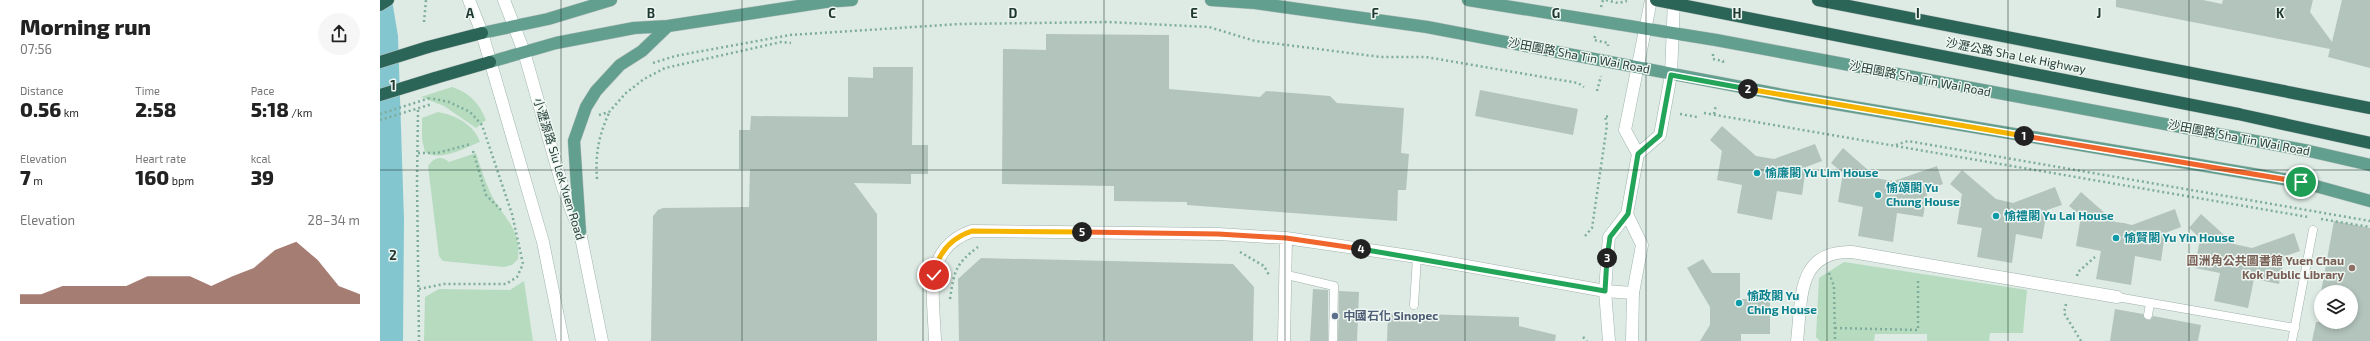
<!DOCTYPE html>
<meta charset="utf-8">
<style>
:root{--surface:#fff;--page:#f6f6f6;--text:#222;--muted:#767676;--accent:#804738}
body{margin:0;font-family:"Exo 2","Noto Sans TC",sans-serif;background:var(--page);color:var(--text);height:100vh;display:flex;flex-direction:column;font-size:15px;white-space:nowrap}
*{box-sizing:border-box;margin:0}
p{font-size:13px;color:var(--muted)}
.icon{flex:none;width:22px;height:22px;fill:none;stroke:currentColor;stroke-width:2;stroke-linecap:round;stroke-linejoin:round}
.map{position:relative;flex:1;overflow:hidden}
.drawer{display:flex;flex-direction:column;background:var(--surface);width:380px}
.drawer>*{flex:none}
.fabs{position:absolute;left:1934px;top:285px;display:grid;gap:8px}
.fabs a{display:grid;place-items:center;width:44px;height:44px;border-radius:50%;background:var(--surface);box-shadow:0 2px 6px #0003;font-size:20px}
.pin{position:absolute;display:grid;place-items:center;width:34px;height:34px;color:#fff;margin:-17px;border:2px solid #fff;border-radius:50%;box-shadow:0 1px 4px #0007}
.km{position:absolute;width:20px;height:20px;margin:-10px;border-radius:50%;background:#222;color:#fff;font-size:11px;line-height:20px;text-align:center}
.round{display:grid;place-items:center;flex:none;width:42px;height:42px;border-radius:21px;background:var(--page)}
.head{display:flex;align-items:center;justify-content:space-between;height:68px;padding:0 20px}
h1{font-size:22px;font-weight:800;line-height:30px}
.stats{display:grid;grid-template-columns:repeat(3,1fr);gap:6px;height:68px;padding:4px 20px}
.stats div{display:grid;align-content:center}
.stats b{font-size:20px;font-weight:800}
.stats small{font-size:11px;font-weight:400}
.stats p{font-size:11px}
.chart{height:112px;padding:8px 20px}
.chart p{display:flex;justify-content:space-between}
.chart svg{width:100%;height:72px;margin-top:4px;fill:var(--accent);opacity:.7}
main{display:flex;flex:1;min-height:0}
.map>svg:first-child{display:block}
</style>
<main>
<section class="drawer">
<div class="head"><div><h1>Morning run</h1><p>07:56</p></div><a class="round"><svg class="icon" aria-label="share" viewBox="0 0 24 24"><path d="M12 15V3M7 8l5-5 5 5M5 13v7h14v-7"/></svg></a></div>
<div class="stats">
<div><p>Distance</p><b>0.56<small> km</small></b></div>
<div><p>Time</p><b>2:58</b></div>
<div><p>Pace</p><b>5:18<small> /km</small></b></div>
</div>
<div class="stats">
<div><p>Elevation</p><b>7<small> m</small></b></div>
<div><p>Heart rate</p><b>160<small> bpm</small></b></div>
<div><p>kcal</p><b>39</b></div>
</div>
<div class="chart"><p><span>Elevation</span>28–34 m</p>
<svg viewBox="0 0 160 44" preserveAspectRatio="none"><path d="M0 44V38L10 38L20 33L30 33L40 33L50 33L60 27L70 27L80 27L90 33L100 27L110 22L120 11L130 6L140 17L150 33L160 38V44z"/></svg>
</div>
</section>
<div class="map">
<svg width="1990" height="341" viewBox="0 0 1990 341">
<rect width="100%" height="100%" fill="#deeae4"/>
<!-- green -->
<path fill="#b6dbbf" d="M72,87C90,93 99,103 106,120L96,128L64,106L41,97Z
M58,112C75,115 94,124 100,142C84,148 61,162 45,152L42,139V118Z
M96,153C100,166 104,179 110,192C122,218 141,226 138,259L132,265L124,267L63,261L59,256L48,166C54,158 61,155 69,162Z
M1464,262L1647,290L1643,333H1610L1609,341H1547V334H1495L1494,341H1440L1436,337L1439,278Z
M144,281L153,341H44L45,297L59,289L130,290Z"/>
<!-- water -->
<path fill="#84c6d0" d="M0,0H12L18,36L24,220L23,341H0Z"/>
<!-- building -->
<path fill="#b3c4bd" d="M1736,0H1823L1842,4L1843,0H1933L1930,12L1952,42L1962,0H1990V68L1948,57L1950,49L1736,7Z
M666,34L789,35V89L880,97L886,91L950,96L957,103L1024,108L1021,153L1029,154L1026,190H1018L1017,221L807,205V202L734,201V186L622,184L623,49L666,50Z
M493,67H533L532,145H548V174H531V184L474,183L497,214V341H271L273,216L278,210L283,208L369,207L370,169H359V130H370L371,116L468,117V77L493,78Z
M1100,90L1198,109L1193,135L1095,116Z
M1342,126L1376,156L1394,159L1435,144L1442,161L1426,167L1422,195L1397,191L1392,220L1357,213L1362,185L1337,180L1342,151L1330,140Z
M1463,148L1497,178L1506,180L1514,181L1557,166L1563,184L1548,189L1543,217L1517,213L1513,242L1478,236L1483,207L1458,202L1463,173L1451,163Z
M1582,170L1616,199L1633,203L1675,187L1682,205L1667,210L1662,239L1636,234L1632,263L1597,257L1602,228L1577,224L1582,194L1570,184Z
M1701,192L1735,222L1744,223L1752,225L1795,209L1801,227L1785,233L1781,261L1755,256L1751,285L1716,279L1721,251L1696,246L1701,216L1689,206Z
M1821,214L1854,244L1872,248L1914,233L1920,251L1905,256L1899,284L1874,279L1868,308L1834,301L1840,273L1815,268L1820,238L1809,228Z
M1954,221L1990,228V341H1932L1936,322H1971V292H1941Z
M601,258L853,264L874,287L873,341H579L578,279Z
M1323,259L1332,273H1360V299H1390V334H1361V341H1320L1330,325V307L1307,268Z
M933,289L948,290V341H930Z
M959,291L979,292L977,341H958Z
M1735,309L1763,314L1767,320H1770L1773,316L1821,325L1818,341H1730Z
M1008,313L1139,317V326L1176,335L1175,341H1007Z"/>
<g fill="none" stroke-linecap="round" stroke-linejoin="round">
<defs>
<path id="lane" d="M907,275L954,286L953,341
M1737,297L1915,328
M1034,305L1037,257
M1768,315L1770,303
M1912,341L1933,230"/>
<path id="street" d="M555,341C554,297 541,249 592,231L838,234L906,238L1037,257L1225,291L1253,293
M904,341L906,238
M1417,341C1422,300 1416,250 1472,252L1737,297"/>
<path id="secondary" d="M89,0L102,33L163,242L183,341
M124,0L144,52L183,188L200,232L222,341
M1258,154L1280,135L1291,75L1294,0
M1247,214L1262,245L1253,293L1252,341
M1229,341L1225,291L1228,249L1229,237L1247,214L1258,154L1245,130L1271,0"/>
<path id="primary" d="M831,0L875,3L1047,27L1408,96L1921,182L1990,201
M1088,0L1336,40L1929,151L1990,165
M102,33L168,19L231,0
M110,62L176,43L254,28L288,26L445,2L472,0
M200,232L194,141L206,107L216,91L240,65L262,51L288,26"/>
<path id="highway" d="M1438,0L1990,108
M0,5L8,0
M48,47L102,33
M55,78L110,62
M1858,114L1990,143"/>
</defs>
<!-- lane casing -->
<use href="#lane" stroke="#a1b1ab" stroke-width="9"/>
<!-- street casing -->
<use href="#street" stroke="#a1b1ab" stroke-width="13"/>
<!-- secondary casing -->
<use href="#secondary" stroke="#9db5ac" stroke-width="13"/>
<!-- primary casing -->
<use href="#primary" stroke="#bcc4c1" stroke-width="13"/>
<!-- highway casing -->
<use href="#highway" stroke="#bcc4c1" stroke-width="13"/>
<!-- path -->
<path stroke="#7ead9d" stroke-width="2.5" stroke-dasharray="2 3" stroke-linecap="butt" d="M1226,0L1238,3L1247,1
M1221,7L1223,0
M44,22L46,0
M1215,36L1214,40L1228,43V46
M1333,54V59L1343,61V65
M273,63L295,56L410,35L580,24L729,22L829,27L875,41L1001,57H1046L1198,83L1204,87
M1217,91L1221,76
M38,110L37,182L39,341
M1324,113L1928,217
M1300,114L1317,117
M1334,114L1336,105
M219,115L229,112L246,93L264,79L285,68L401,42L411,43
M1516,145L1528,141L1990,221
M93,151L106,195L122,211
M38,153H57L91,144
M217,179C215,154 219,135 229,113
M1941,219L1990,227
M1205,236L1212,228L1227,125L1225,116L1230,117
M860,252L884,266L889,275
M1449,273L1454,286L1455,341
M1697,276L1698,272L1715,257
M39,289L64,284H126L137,277L143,264L132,214L102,125L90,112L69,102L50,98
M570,299C574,272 575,264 598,247
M1686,304L1684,313L1701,341
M1455,328L1538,330V278
M1203,337L1207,341"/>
<!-- lane -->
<use href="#lane" stroke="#fff" stroke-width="8"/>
<!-- street -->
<use href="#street" stroke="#fff" stroke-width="12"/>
<!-- secondary -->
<use href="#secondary" stroke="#fff" stroke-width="12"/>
<!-- primary -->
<use href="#primary" stroke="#629f8e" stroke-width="12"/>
<!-- highway -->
<use href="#highway" stroke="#2b6557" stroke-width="12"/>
<defs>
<path id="highway-bridge" d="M1276,0L1858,114
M0,62L48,47
M0,95L55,78"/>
</defs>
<!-- highway-bridge casing -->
<use href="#highway-bridge" stroke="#bcc4c1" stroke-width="13" stroke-linecap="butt"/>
<!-- path-bridge -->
<path stroke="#7ead9d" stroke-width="2.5" stroke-dasharray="2 3" stroke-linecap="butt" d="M0,114L50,98
M0,120L52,104"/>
<!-- highway-bridge -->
<use href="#highway-bridge" stroke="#2b6557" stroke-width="12"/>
</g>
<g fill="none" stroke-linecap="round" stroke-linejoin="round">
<defs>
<path id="split-1" d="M1644,136L1921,182"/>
<path id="split-2" d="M1368,89L1644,136"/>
<path id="split-3" d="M1227,258L1230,237L1248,214L1258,154L1280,135L1291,75L1368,89"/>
<path id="split-4" d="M981,249L1225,291L1227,258"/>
<path id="split-5" d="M702,232L838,234L906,238L981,249"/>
<path id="split-6" d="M554,275C558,252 571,238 592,231L702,232"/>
</defs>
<!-- split-1 casing -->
<use href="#split-1" stroke="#fff" stroke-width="8"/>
<!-- split-2 casing -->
<use href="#split-2" stroke="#fff" stroke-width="8"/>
<!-- split-3 casing -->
<use href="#split-3" stroke="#fff" stroke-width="8"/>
<!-- split-4 casing -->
<use href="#split-4" stroke="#fff" stroke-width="8"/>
<!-- split-5 casing -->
<use href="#split-5" stroke="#fff" stroke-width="8"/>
<!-- split-6 casing -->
<use href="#split-6" stroke="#fff" stroke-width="8"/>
<!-- split-1 -->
<use href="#split-1" stroke="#f0652b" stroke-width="5"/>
<!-- split-2 -->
<use href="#split-2" stroke="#f5b400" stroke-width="5"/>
<!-- split-3 -->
<use href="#split-3" stroke="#22a559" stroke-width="5"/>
<!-- split-4 -->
<use href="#split-4" stroke="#22a559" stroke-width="5"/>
<!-- split-5 -->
<use href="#split-5" stroke="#f0652b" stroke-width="5"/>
<!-- split-6 -->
<use href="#split-6" stroke="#f5b400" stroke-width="5"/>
</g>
<!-- grid -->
<path fill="none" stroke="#1f3931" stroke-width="1" stroke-opacity="0.55" d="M181,0V341M362,0V341M543,0V341M724,0V341M905,0V341M1085,0V341M1266,0V341M1447,0V341M1628,0V341M1809,0V341M0,170H1990"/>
<!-- markers -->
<g fill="#0f9aa8" stroke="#eef6f2" stroke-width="1.5">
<circle cx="1377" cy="173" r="4"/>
<circle cx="1498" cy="195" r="4"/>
<circle cx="1616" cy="216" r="4"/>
<circle cx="1736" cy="238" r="4"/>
<circle cx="1359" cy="303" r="4"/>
</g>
<circle fill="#8d6e63" stroke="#eef6f2" stroke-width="1.5" cx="1972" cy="268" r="4"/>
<circle fill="#5c6f8a" stroke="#eef6f2" stroke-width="1.5" cx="955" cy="316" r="4"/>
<g text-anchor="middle" stroke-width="3" stroke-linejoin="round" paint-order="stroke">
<!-- street labels -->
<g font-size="12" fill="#1f3931" stroke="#eef6f2">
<text transform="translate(1199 56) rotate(11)" y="4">沙田圍路 Sha Tin Wai Road</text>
<text transform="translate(1636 56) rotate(11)" y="4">沙瀝公路 Sha Lek Highway</text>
<text transform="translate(1540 79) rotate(11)" y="4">沙田圍路 Sha Tin Wai Road</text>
<text transform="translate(1859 138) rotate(11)" y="4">沙田圍路 Sha Tin Wai Road</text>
<text transform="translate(179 169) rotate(73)" y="4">小瀝源路 Siu Lek Yuen Road</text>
</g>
<!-- culture labels -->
<g font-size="12" font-weight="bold" fill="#0d838f" stroke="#eef6f2" text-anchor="start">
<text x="1385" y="177">愉廉閣 Yu Lim House</text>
<text x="1506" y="192">愉頌閣 Yu<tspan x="1506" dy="14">Chung House</tspan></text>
<text x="1624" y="220">愉禮閣 Yu Lai House</text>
<text x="1744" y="242">愉賢閣 Yu Yin House</text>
<text x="1367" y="300">愉政閣 Yu<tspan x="1367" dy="14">Ching House</tspan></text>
</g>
<!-- education labels -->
<g font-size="12" font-weight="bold" fill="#785e54" stroke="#eef6f2" text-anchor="end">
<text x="1964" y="265">圓洲角公共圖書館 Yuen Chau<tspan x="1964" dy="14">Kok Public Library</tspan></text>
</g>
<!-- service labels -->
<g font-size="12" font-weight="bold" fill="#4e5e75" stroke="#eef6f2" text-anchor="start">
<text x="963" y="320">中國石化 Sinopec</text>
</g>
</g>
<g font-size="13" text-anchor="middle" font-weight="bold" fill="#1f3931" stroke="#eef6f2" stroke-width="3" stroke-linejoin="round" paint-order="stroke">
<text x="90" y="18">A</text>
<text x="271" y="18">B</text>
<text x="452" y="18">C</text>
<text x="633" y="18">D</text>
<text x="814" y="18">E</text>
<text x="995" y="18">F</text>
<text x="1176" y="18">G</text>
<text x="1357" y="18">H</text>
<text x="1538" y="18">I</text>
<text x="1719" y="18">J</text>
<text x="1900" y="18">K</text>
<text x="13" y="90">1</text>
<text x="13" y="260">2</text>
</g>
</svg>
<div class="fabs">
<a><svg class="icon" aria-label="layers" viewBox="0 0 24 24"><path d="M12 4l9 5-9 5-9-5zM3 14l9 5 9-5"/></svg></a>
</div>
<div class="pin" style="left:1921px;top:182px;background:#1e9e55"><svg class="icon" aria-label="arrive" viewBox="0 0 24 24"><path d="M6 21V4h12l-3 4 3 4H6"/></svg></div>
<div class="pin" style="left:554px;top:275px;background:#d93025"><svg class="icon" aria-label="check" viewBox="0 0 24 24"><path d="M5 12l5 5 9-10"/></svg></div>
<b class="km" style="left:1644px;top:136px">1</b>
<b class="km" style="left:1368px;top:89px">2</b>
<b class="km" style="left:1227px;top:258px">3</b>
<b class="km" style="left:981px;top:249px">4</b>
<b class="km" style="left:702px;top:232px">5</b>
</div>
</main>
